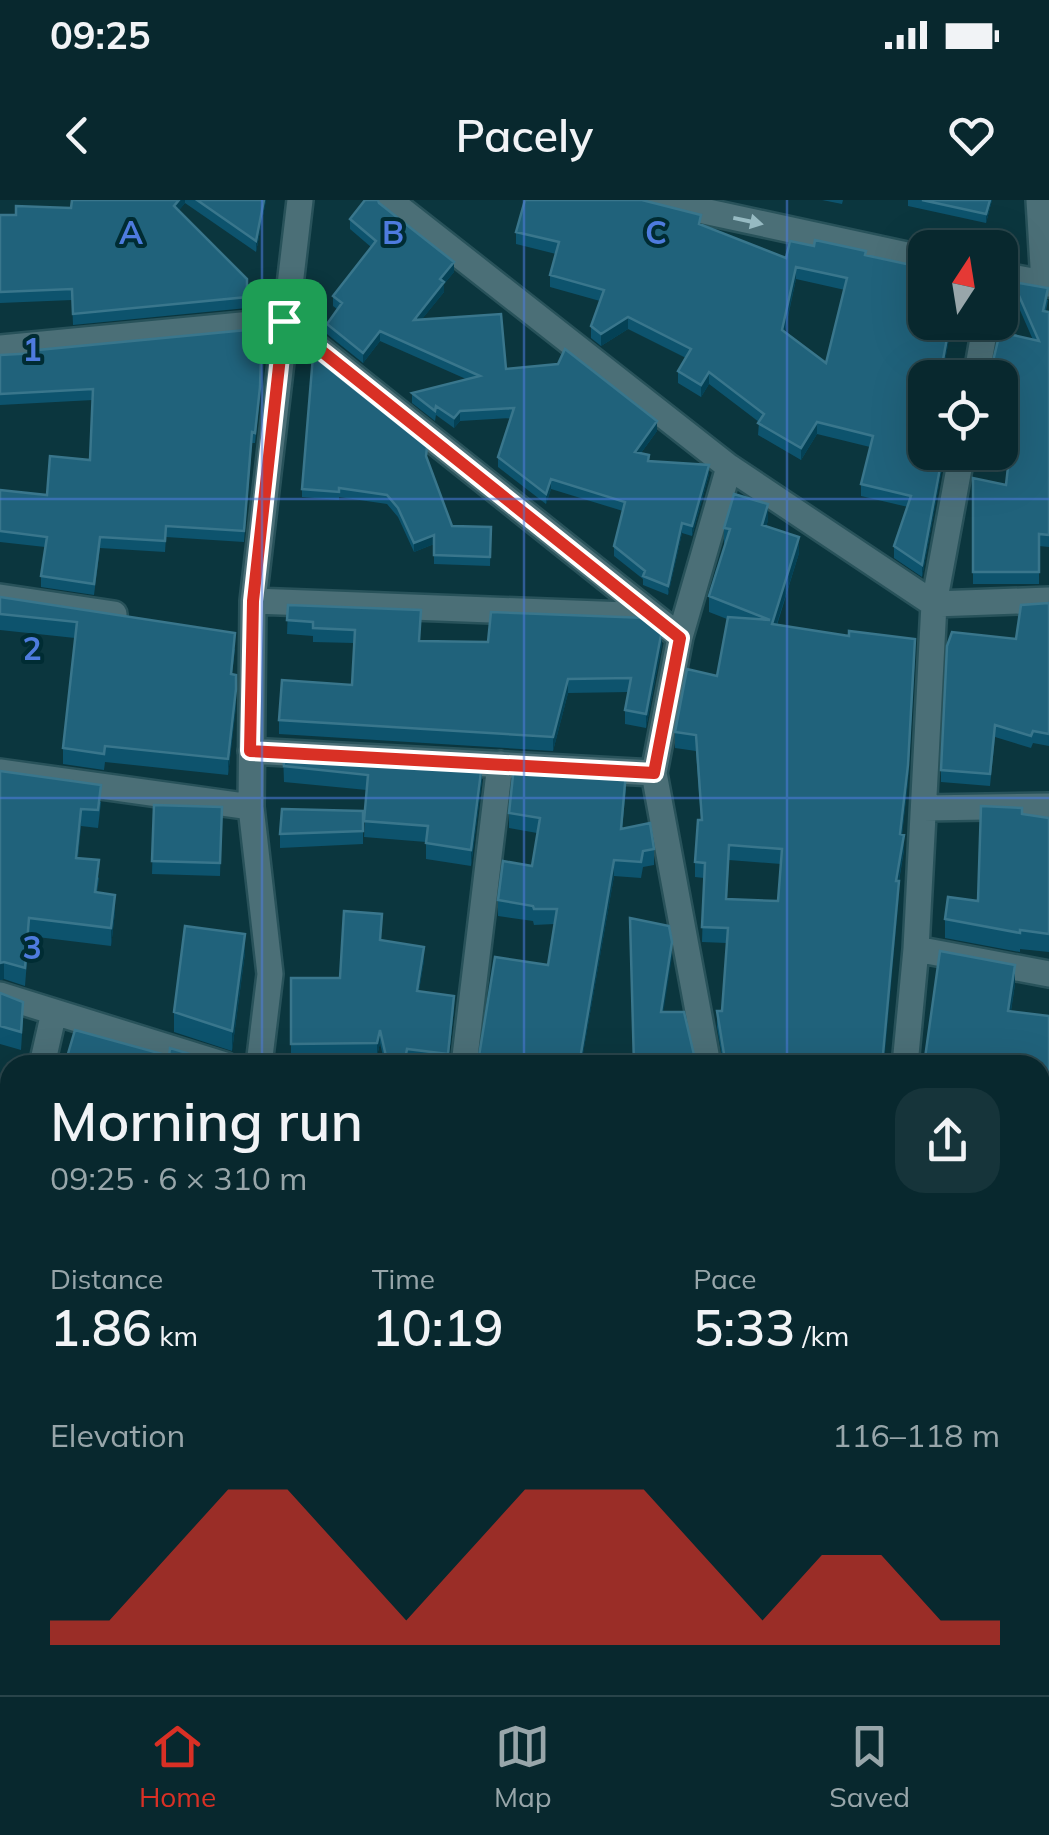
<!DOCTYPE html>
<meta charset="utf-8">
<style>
:root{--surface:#08282e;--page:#16343a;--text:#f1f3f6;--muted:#98a6aa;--line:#29444a;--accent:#d93025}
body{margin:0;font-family:Mulish,sans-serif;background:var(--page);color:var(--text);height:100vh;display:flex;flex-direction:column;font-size:38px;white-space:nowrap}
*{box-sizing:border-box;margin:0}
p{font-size:32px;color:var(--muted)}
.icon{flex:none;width:55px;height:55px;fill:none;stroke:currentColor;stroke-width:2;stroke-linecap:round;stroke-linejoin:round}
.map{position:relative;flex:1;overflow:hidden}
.side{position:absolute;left:0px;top:855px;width:1050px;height:640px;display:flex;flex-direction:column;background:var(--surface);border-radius:30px 30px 0 0;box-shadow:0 10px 40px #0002,0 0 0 2px var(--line)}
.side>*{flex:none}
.needle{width:65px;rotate:12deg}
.buttons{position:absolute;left:908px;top:30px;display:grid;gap:20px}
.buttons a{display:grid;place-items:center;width:110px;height:110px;border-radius:20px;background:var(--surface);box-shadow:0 10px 40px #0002,0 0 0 2px var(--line);font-size:50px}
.pin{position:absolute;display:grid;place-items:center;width:85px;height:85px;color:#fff;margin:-42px;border-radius:20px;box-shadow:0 5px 15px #0006}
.round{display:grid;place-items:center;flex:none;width:105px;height:105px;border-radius:30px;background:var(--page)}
.overview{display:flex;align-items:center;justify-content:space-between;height:170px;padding:0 50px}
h1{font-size:55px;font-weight:600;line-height:75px}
.metrics{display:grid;grid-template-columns:repeat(3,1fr);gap:15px;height:170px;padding:10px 50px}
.metrics div{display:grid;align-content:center}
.metrics b{font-size:50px;font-weight:600}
.metrics small{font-size:28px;font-weight:400}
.metrics p{font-size:28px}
.chart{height:280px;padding:20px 50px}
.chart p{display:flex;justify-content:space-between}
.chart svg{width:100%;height:180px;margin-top:10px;fill:var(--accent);opacity:.7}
.status{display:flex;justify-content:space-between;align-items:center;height:70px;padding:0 50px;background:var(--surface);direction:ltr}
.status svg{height:28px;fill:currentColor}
header{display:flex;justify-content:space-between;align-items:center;height:130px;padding:0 50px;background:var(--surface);font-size:45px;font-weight:600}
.tab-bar{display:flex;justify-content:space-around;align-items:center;height:140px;border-top:2px solid var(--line);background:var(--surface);font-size:28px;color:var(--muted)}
.tab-bar a{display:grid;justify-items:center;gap:5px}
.tab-bar .selected{color:var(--accent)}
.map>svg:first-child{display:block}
</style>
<div class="status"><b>09:25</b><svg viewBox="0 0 49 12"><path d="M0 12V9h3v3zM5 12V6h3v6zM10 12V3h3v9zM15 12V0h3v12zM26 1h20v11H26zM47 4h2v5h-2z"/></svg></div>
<header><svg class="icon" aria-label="back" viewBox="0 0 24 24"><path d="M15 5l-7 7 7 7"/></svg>Pacely<svg class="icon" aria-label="heart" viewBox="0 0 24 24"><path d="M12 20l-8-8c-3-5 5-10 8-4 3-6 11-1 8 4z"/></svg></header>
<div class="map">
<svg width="1049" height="1495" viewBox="0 0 1049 1495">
<rect width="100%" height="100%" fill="#0b363e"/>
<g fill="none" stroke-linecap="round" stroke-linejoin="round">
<defs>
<path id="minor" d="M389,0L729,267L934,404L1049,400
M653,0L925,59
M1039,0L1044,83
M1000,75L1049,84
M0,148L284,121L680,437
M976,178L986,122
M0,397L114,414
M253,401L653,416
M251,551L654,573
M0,572L251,607
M924,608L1049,606
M916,749L1049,774
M0,795L225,865
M42,865L54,812
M259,865L270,774L251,607L253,401L300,0
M464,865L500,564
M708,865L654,573L680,437L729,267
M905,865L916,749L934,404L962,252
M0,1051L10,1006
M0,1348L10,1345
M1040,1355L1049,1359
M0,1381L10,1384
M1040,1409L1049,1412
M290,1485L314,1495
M496,1485L498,1495
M680,1485L681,1495
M392,1495L432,1485
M823,1495L824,1485
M873,1495L874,1485"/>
</defs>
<!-- minor casing -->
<use href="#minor" stroke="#28525a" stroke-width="30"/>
<!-- minor -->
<use href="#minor" stroke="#4b6f77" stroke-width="25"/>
</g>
<!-- wall -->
<path fill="#0d536d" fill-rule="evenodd" d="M72,0H266L256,52L185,3L179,10L247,79V108L73,125L72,100L0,103V15H16L71,8Z
M822,0H843L842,4Z
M908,0H992L986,23L908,6Z
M379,3L454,72L444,84V92L422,119L506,169L657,231L641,253L649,261L709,274L692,336L682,333L668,395L643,385V379L614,356V346L623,311L551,289L546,304L498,267V257L511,218L460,221L454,228L436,215L435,221L412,203V193L466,179L380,141L363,163L327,134V124L337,109L333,106V96L371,47L350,29V19Z
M701,25L786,58L866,56L925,122H952L942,177L925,252H945L922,377L894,358V346L908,307L861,296V284L870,247L817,234L801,260L758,235L759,222L709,184L701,197L678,183V171L686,158L628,129L601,146L591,138V126L600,101L550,87V75L556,54L516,44V32ZM796,79L845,90L826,163L785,131Z
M1013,82L1048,100L1046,111L1049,112V347L1039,346V384H973V278L1006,285L1011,243L1000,241V178L1033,140L1013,94Z
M261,152L260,197L255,243H252L244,342L166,337L165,352L100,348L94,395L41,387V376L45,347L0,342V290L47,295L90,260L93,200L0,205V155Z
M427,259L452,326L491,327L490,366L434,364V344L414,352L398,317L387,304L339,297V300L302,297V289Z
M768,320L766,327L799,353L777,425L915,455L908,581L902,635L904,650L899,681V697L718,862L722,857L717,827V811H722L727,743L702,742L704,678L695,677V662L701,620L696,551L675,548V532L717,476L727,419L709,412V396L725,344L724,343V328ZM729,660L781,664L778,701L727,699Z
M0,397L235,449L232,474L236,475V506L228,575L105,562L104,570L63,564V548L75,438L0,430Z
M1049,403V546L1033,543L1031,548L995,537L990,586L941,582V570L1016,439Z
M288,405L420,441L662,444L646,528L625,524V510L629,492L568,493L553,551L279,534V520L352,485L354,443L313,442V436L287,434Z
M283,553L482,580L471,666L426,659V642L364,637L367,590L284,582Z
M0,571L101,602L98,628L81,626L78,658L99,678L97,692L115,712L111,746L29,736L25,786L4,779L0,780Z
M626,588L622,629L654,649V665L643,667L641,678L614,676L581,865H479V856L548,765L554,724L534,725L533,721L498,716V700L532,666L537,633L509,628V613Z
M154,605L222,607L220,676L152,674Z
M363,611V644L280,648V634Z
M1022,614L1049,618V752L1020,749V752L945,738V719L978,701Z
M381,740L424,760L419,791L454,808L448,865H433L407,862L406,865H385L380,843L377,856L291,857V778H340Z
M245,753L232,851L174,832V812Z
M1015,784L1011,811L1049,816V963L1040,962V865H924Z
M0,793L23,819L21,850L0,844Z
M169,856L238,865H67V857Z
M0,877L10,879V930L2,965L0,964Z
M1040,972L1049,974V1115L1040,1113Z
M10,1099V1210L6,1230L10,1232V1310L0,1311V1105L8,1107Z"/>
<!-- shaded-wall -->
<path fill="#044155" d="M179,0H185V3L174,16V6Z
M264,0H266L256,52V41Z
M990,0H992L986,23V14Z
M454,62V72L444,84V92L414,129V120L440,79Z
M796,67V79L782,142V130Z
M628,117V129L601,146V134Z
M950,122H952L942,178H940Z
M380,131V141L363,163V153Z
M709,172V184L701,197V185Z
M460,211V221L454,228V218Z
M657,221V231L635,261V252Z
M817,222V234L801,260V248Z
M943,252H945L922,377V365Z
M709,265V274L692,336V326Z
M551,279V289L546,304V294Z
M768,304V320L762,341V325Z
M682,323V333L668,395V386Z
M434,335V344L414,352V343Z
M799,337V353L772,439V424Z
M662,430V444L646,528V514Z
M915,439L908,581L900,650V634Z
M568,479V493L553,551V537Z
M236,489V506L228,575V559Z
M482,564V580L471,666V650Z
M81,609V626L76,676V658Z
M904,635V650L896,696V681Z
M614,660V676L581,865H579Z
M899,681V697L884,865H882Z
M115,695V712L111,746V728Z
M245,734V753L232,851V831Z
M672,742V757L661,828V812Z
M424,747V760L417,803V791Z
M4,762V779L0,780V763Z
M1015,765V784L1008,829V811Z
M454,796V808L448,865V854Z
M380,830V843L377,856V843Z
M10,913V930L2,965V947Z
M10,1192V1210L2,1245V1228Z
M10,1411V1431L0,1443V1423Z"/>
<!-- building -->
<path fill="#20627b" stroke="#39768c" stroke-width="2.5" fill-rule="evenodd" d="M72,0H179L174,6L247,79V97L73,114L72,89L0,92V15H16V6L71,8Z
M197,0H264L256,41Z
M365,0H378L379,3L454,62L440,79L444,82L414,120L501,114L506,169L558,164L565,149L657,221L635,252L649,255L648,261L709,265L692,326L682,323L668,386L643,376L645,371L614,346L625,302L551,279L546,294L498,257L514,208L460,211L454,218L436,206L435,211L412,193L480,176L380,131L363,153L327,124L342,103L333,96L376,41L350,19Z
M525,0H642L701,15L699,24L786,58L790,41L814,46L815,40L866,51L865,55L925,68V122H950L940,176L946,178H925V252H943L922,365L894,346L911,296L861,284L873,236L817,222L801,248L758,223L764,214L709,172L701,185L678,171L691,149L628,117L601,134L591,126L604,90L550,75L559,42L516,32ZM796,67L847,78L826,163L782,130Z
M922,0H990L986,14Z
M1013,82L1048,88L1043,111L1049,112V335L1039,334V372H973V278L1006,285L1012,231L1000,229V178H989L1000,132L1039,141Z
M247,130V152H261L260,187L255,233L252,232L244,331L166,326L165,341L100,337L94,384L41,376L47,337L0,331V290L47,295L50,256L90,260L93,189L0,194V155L38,153V150Z
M313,156L427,247L426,256L452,326L491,327L490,357L434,355V335L414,343L398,308L387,295L339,288V292L302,289Z
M734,294L768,304L762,325L799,337L772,424L849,436V431L915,439L908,565L900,634L904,635L896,681H899L882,865H704L718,862L724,854L717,811H722L728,728L702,727L705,663L695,662L698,620H702L696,535L675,532L687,469L717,476L728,417L770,420L709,396L730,329L724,328ZM729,645L782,649L778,701L726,699Z
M0,397L235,433L231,474L236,475V489L228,559L105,546L104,554L63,548L77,422L0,414Z
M1049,403V534L1033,531L1031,536L995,525L990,574L941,570L947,446L952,432L1016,439L1021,405Z
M288,405L421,410L419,441L488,442L491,412L648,418L662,430L646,514L625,510L631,478L568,479L553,537L279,520L282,480L352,485L355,430L313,428V422L287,420Z
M283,553L482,564L471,650L426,643L428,626L364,621L368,575L284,566Z
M514,566L626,572L621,629L650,623L654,649L643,651L641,662L614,660L579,865H486L487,857L479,856L495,757L548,765L557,709H534L533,706L498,700L503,661L532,666L540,618L509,613Z
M0,571L101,585L98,610L81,609L76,658L99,660L95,692L115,695L111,728L29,718L25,768L4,762L0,763Z
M154,605L222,607L220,663L152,661Z
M981,606L1022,608V614L1049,618V734L1020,730V733L945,719L948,697L978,701Z
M282,609L363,611V631L280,634Z
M344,711L382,714L380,740L424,747L417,791L454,796L448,854L407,849L404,865H388L380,830L377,843L291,844V778H340Z
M630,718L669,726L672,742L661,812H684L695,859L704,865H634Z
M185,726L245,734L232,831L174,812Z
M940,751L1015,765L1008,811L1049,816V944L1040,943V865H924Z
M0,793L23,802L21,832L0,826Z
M75,830L169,856L170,848L220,863H238V865H89L90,863L67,857Z
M0,877L10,879L7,894H10V913L2,947L0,946Z
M1040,972L1049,974V1096L1040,1095Z
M10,1099V1192L2,1228L10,1232V1292L0,1293V1105L8,1107Z
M0,1393L10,1401V1411L0,1423Z
M81,1485H287L307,1495H77Z
M461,1485L463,1493L455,1495H400L437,1485Z
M531,1485H669L673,1491L684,1492L694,1485H804L805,1495H532Z
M379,1489L386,1495H370V1491Z"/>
<!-- one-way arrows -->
<defs><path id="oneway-solid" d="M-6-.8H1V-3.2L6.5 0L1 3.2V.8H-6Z" transform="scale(2.5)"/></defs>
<use fill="#96bac2" href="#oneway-solid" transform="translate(748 21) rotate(12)"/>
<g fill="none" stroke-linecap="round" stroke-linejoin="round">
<defs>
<path id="route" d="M284,121L680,438L654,573L250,551L253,401Z"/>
</defs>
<!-- route casing -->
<use href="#route" stroke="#fff" stroke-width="20"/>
<!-- route -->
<use href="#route" stroke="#d93025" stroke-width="12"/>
</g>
<!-- grid -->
<path fill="none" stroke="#4e7bde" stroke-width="2.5" stroke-opacity="0.55" d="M262,0V865M524,0V865M787,0V865M0,299H1049M0,598H1049M0,897H10M1040,897H1049M0,1196H10M1040,1196H1049M262,1485V1495M524,1485V1495M787,1485V1495"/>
<g font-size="32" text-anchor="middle" font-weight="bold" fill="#4e7bde" stroke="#002c33" stroke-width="8" stroke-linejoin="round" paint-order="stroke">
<text x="131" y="44">A</text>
<text x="393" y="44">B</text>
<text x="656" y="44">C</text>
<text x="32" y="161">1</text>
<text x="32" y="460">2</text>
<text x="32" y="759">3</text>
</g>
</svg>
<div class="buttons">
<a><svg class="needle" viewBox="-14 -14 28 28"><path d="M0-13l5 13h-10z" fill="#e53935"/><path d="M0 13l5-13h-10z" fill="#98a6aa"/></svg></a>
<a><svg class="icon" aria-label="locate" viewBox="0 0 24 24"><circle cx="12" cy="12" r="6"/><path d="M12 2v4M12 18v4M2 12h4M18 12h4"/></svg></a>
</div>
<div class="pin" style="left:284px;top:121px;background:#1e9e55"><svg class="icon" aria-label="arrive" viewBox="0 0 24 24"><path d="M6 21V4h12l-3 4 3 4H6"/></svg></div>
<section class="side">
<div class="overview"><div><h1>Morning run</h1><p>09:25 · 6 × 310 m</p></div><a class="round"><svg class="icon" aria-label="share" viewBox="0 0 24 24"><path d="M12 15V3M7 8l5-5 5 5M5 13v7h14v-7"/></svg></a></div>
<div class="metrics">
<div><p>Distance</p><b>1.86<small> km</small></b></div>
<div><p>Time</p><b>10:19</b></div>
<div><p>Pace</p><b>5:33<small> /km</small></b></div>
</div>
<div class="chart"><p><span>Elevation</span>116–118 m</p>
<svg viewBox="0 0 160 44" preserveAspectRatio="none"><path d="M0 44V38L10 38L20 22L30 6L40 6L50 22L60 38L70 22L80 6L90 6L100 6L110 22L120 38L130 22L140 22L150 38L160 38V44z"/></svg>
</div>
</section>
</div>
<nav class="tab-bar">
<a class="selected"><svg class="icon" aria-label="home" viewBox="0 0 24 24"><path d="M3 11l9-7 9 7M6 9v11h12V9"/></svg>Home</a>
<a><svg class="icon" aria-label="map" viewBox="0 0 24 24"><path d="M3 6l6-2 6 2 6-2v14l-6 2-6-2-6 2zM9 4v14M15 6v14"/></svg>Map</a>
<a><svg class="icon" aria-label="saved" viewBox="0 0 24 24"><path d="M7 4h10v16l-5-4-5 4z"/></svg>Saved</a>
</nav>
